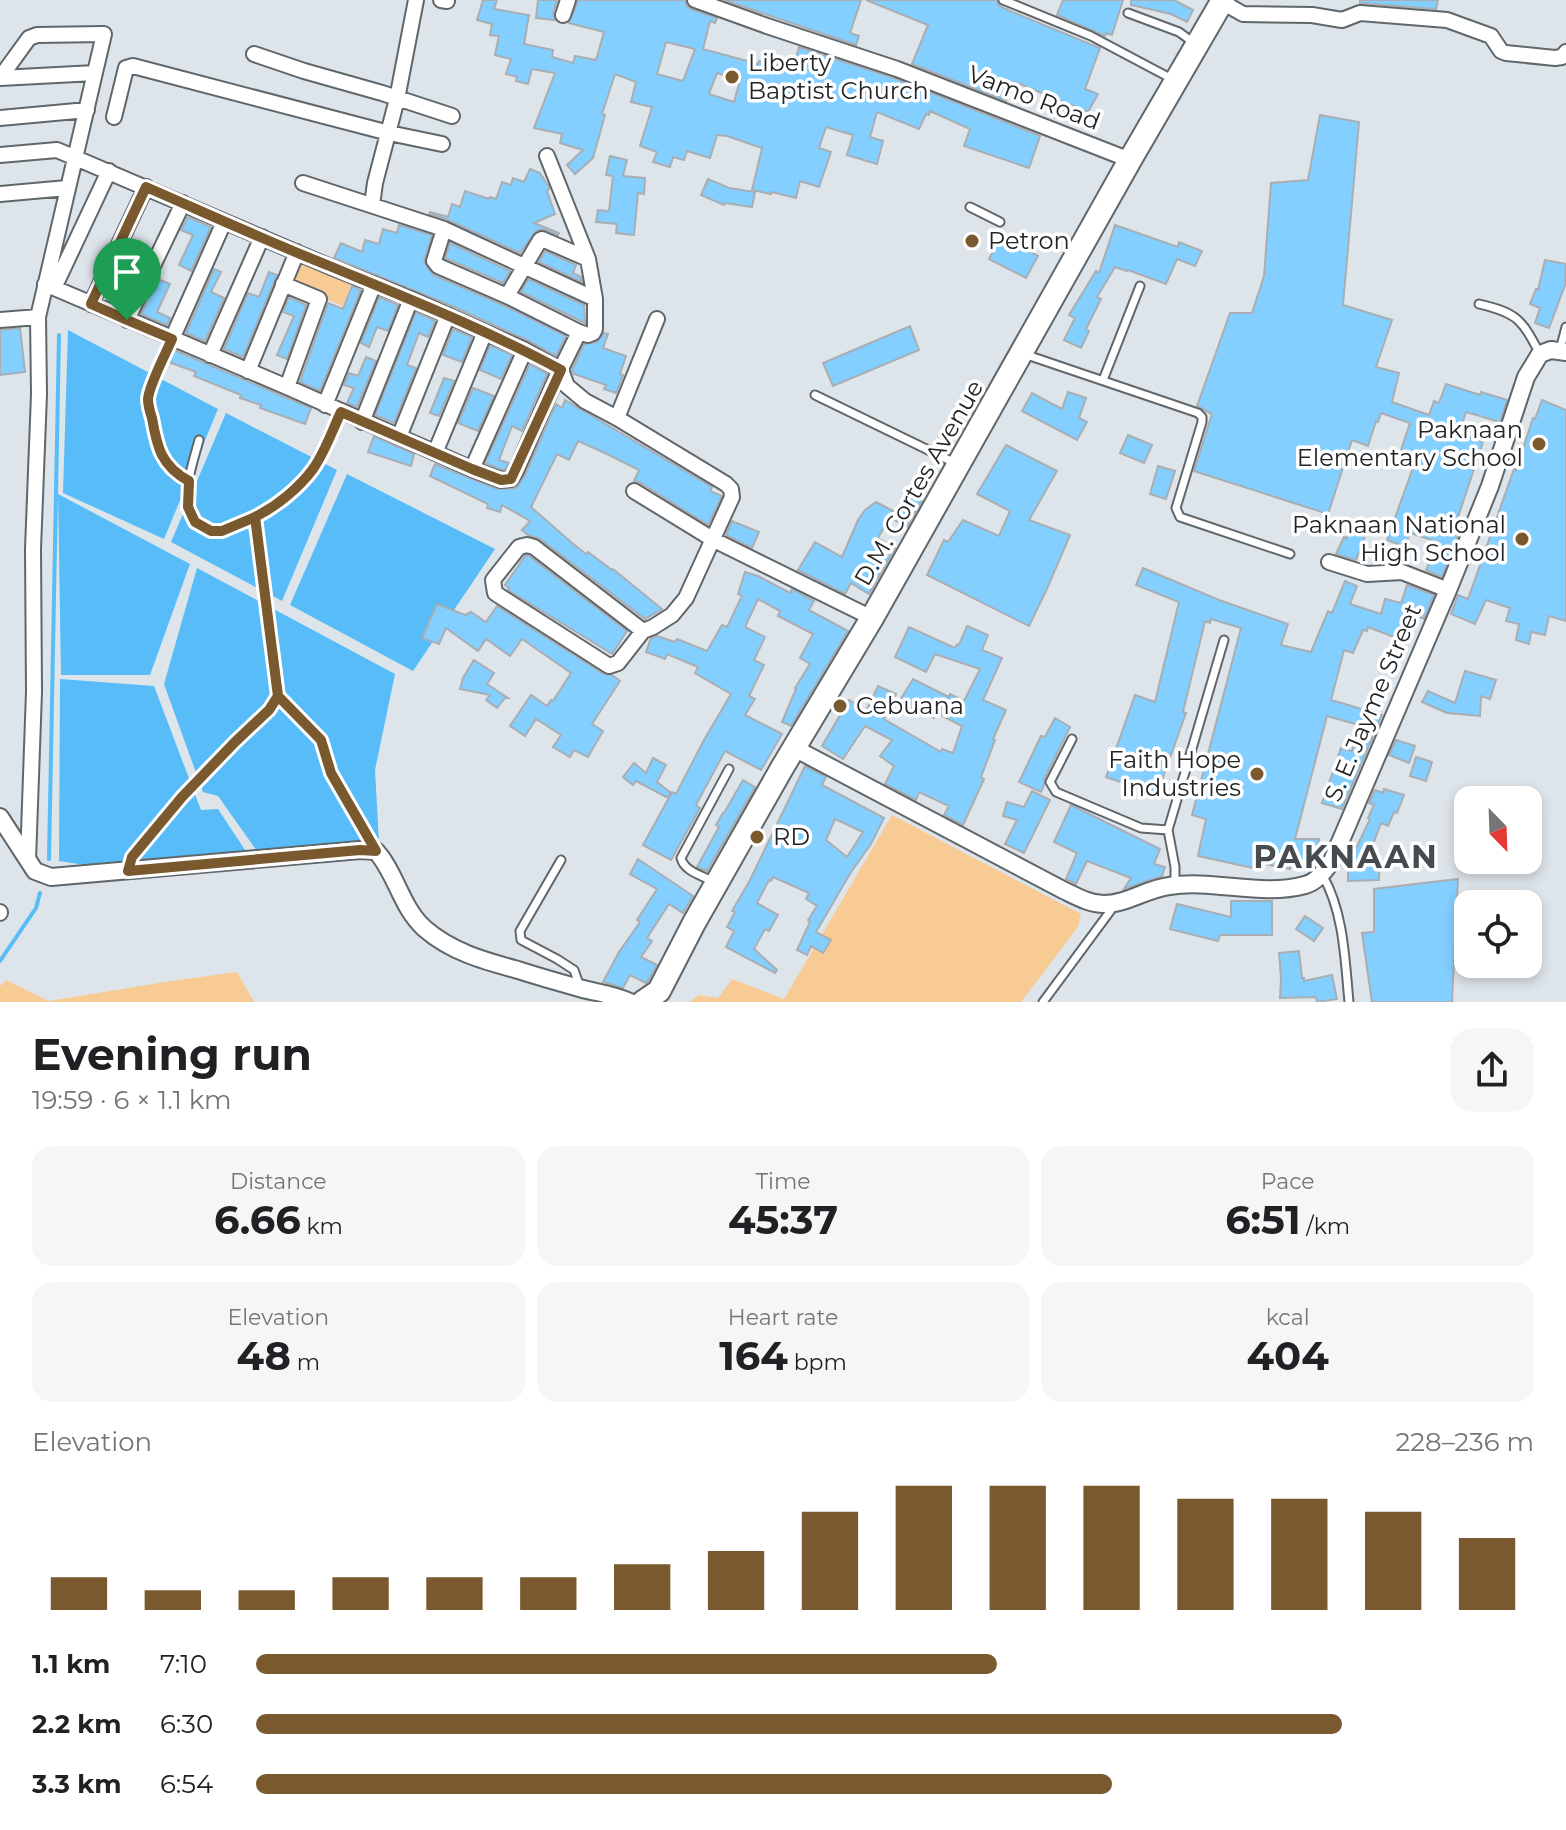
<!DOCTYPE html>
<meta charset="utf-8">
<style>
:root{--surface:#fff;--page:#f6f6f6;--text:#202124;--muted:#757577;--accent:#7a592f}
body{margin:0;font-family:Montserrat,sans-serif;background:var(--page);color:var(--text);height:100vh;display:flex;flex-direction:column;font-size:30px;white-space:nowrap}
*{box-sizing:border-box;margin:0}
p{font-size:26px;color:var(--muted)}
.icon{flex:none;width:44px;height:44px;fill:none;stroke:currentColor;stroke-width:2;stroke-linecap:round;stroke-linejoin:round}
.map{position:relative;height:1002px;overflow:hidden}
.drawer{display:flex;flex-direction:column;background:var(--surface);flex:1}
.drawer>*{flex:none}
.needle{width:52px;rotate:157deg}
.controls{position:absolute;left:1454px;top:786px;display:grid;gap:16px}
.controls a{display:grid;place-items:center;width:88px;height:88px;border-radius:16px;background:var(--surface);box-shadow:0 4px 12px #0003;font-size:40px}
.pin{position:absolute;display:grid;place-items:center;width:68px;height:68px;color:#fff;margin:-82px -34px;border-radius:50% 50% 50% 0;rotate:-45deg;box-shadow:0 0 8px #0007}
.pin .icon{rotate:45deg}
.round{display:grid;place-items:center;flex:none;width:84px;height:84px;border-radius:24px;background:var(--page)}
.head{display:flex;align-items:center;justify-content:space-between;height:136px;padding:0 32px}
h1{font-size:44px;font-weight:700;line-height:60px}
.figures{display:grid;grid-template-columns:repeat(3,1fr);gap:12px;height:136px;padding:8px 32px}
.figures div{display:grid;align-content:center;border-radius:20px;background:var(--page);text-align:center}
.figures b{font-size:40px;font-weight:700}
.figures small{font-size:22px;font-weight:400}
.figures p{font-size:22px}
.chart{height:224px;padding:16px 32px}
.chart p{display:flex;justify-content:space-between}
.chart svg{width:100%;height:144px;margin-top:8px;stroke:var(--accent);stroke-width:6}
ul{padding:0 32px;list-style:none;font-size:26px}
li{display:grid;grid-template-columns:128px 96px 1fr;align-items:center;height:60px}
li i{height:20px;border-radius:10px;background:var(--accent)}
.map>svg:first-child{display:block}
</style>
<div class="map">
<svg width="1566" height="1002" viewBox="0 0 1566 1002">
<rect width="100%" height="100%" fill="#dee5ea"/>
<!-- green -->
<path fill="#f8cb95" d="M300,254L353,278L343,306L289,285Z
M892,815L1081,914L1078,927L1021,1002H689L699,995L718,998L732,979L784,999Z
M237,972L254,1002H0V986L6,980L49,1001L171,981Z"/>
<!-- water -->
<path fill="#57bcf7" d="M68,330L218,409L164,539L63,493Z
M226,413L337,470L282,601L171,542Z
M347,474L495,549L413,671L290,605Z
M58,494L190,564L150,675H61Z
M197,568L395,674L375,770L379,842L259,854L218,796L203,792L164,684Z
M60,679L154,686L201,810L218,809L249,856L98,867L59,861Z"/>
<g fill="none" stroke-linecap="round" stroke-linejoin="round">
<!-- stream -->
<path stroke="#57bcf7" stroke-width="4" d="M49,859L59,335
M0,961L36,908L40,893"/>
</g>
<!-- building -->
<path fill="#83cfff" stroke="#a8aeb3" stroke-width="2" fill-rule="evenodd" d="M483,0H497L494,9L529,15L524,44L553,50L552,57L573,63L575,56L596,60L604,32L569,23L578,0H685L687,6L691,9L717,18L715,23L710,21L703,49L758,64L759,61L793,69L799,47L894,78L1040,136L1029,168L964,146L970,129L930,111L929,115L926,114L919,129L877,112L870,137L883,141L877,164L847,155L853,135L826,127L819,148L831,152L819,187L800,181L796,198L772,192L771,194L752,190L762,148L727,136L717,135L710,158L687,151L684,160L673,157L670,167L653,162L657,152L640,146L652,107L631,102L636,82L615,74L602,114L605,115L593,158L575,174L567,165L583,150L560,143L562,134L534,128L555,73L532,69L528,84L516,81L517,77L506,74L511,59L495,55L499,36L490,35L492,24L477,20ZM666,42L695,49L683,81L657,74ZM717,73L740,80L734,102L709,94Z
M538,0H557L553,13L555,20L536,18Z
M724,0H861L850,33L859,36L856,45Z
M866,0H997L998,5L1010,11L1100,48L1085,89L1098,94L1088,112L1015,82L1006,101L912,64L928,25Z
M1063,0H1123L1112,35L1106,33L1105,36L1057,15Z
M1131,0H1174L1193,10L1187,22L1171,14L1131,5Z
M1360,0H1438L1436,9L1360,3Z
M1320,115L1359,122L1343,305L1392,320L1376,367L1399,373L1392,402L1429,415L1434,401L1439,403L1446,384L1480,395L1481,392L1507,400L1500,422L1466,412L1459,434L1483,442L1455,526L1461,528L1442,577L1426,570L1438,542L1410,533L1405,547L1387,540L1414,465L1398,459L1410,423L1381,413L1378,422L1376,421L1368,446L1352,440L1328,514L1194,471L1212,414L1197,406L1230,313H1252L1264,276L1271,183L1308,180Z
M610,156L627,160L623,176L645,178L644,194L638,193L634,235L616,233L617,224L596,222L598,210L609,211L613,176L606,175Z
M530,169L540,173L549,187V189L547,191L555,214L534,223L559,233L558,235L542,229L536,231L520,253L448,220L429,214L430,212L448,217L452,204L460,207L465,191L489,199L490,197L496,199L502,182L511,185L513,178L524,182Z
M708,179L729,188L755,192L752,207L725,203L724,205L701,195Z
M188,217L211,227L191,271L179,265L193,235L181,230Z
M399,225L432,235L424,262L433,275L503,305L566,336L556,356L529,341L452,306L334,258L341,243L362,252L365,240L379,244L383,229L397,233Z
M1115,225L1178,247L1179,242L1202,251L1195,266L1177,259L1166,284L1128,270L1127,271L1115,267L1097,297L1101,299L1086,329L1089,331L1081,348L1064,340L1075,318L1069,315L1096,271L1099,273Z
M1001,236L1038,256L1026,278L989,259Z
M450,243L510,271L503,283L445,258Z
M545,251L576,265L573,273L581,277L582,282L539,262Z
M1545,260L1566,264L1565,285L1549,328L1535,323L1540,308L1530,304L1536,289L1538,290Z
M214,269L221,272L211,292L224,298L205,341L186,333Z
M269,272L277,275L243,357L224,349L248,293L259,297Z
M158,279L170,284L157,312L170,318L167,325L141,314Z
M528,279L584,305L585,323L521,292Z
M352,286L361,290L320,391L300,382L328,303L343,309Z
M289,297L306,305L287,359L277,355L294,316L283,312Z
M379,297L398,305L388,331L377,327L369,347L361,343Z
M416,312L435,321L428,337L419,333L407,365L416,368L394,423L375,415Z
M910,326L919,350L833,386L823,363Z
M20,328L25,372L0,375V330Z
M453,329L472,337L462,362L443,355Z
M604,333L608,334L603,348L626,356L620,374L623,375L616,393L604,389L606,385L574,374L572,370L584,344L597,342Z
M490,345L512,355L501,379L480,370Z
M174,350L311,408L305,424L260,408L261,405L240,398L241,395L194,376L196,372L171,363V361L169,360Z
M366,357L376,361L357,407L347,403L354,388L344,385L349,373L358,376Z
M530,364L547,374L522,431L512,426L499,460L509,463L505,470H502L485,463Z
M444,378L454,381L439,416L430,413Z
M473,388L494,396L478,431L458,423Z
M1068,392L1086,398L1079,418L1087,422L1077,440L1022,411L1032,393L1062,409Z
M565,400L712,487L710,491L722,496L708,525L639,482L634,481L639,470L607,454L578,441L569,460L557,454L531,507L572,543L586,554L588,552L612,570L613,569L662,609L645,619L540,539L528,535L522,530L530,521L502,505L500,512L487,508L488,504L430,476L435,464L497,489L516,488L525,475L556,404L562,408Z
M1542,400L1566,410V621L1549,616L1545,635L1531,632L1529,644L1516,640L1519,624L1506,621L1510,608L1486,600L1475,624L1451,614L1458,595L1468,599L1514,469L1516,470L1533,418L1535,419Z
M1128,435L1152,445L1144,463L1120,453Z
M374,436L414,454L411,466L368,452Z
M1006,445L1057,471L1029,520L1070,535L1046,591L1029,626L927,575L944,540L948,542L963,520L999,536L1010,511L977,494Z
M1158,466L1175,471L1166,499L1150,494Z
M908,492L922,501L907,527L893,519Z
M876,502L893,511L878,538L895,548L869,594L851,583L845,594L798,570L815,542L842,557L858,520L865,510Z
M1354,520L1369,526L1356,560L1336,554L1344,537L1346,539Z
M732,521L759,532L752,548L726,535Z
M525,556H529L627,631L612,654L508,590L509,588L505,585Z
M1143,568L1219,600L1288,624L1281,645L1311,652L1328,611L1332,613L1345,581L1357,586L1350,604L1381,614L1385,599L1401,603L1407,585L1434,595L1424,619L1409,611L1399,639L1368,627L1367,631L1363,630L1353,653L1344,650L1331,700L1382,715L1342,809L1322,803L1341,748L1352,751L1359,725L1327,716L1295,839H1319L1318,861L1314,866L1291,865L1290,869L1254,862L1253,868L1198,856L1206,819L1192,815L1241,628L1211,619L1210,623L1205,621L1183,712L1186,713L1157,794L1106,777L1135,695L1155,702L1179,602L1136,585Z
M745,572L758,576L790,593L792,589L814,601L809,610L848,631L791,726L782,722L796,689L795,688L810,664L800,658L813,634L778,616L780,611L758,599L745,627L765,637L754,660L764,665L749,696L755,699L745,715L782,734L761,770L725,751L696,805L700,808L671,860L643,845L672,792L676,794L704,740L731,694L695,673L698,667L667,654L665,659L646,652L651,638L657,636L675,642L677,639L707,651L722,625L727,627L742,596L738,594Z
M437,604L465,615L471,612L486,622L497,606L604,674L612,675L620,681L592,724L603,731L588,757L574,750L570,757L553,747L561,735L536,719L525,736L510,726L531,695L547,706L551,700L553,701L571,673L522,639L510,656L486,639L478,651L446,628L439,644L422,638Z
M967,626L988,635L982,650L1002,658L983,700L1006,710L993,739L995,740L981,777L984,779L963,825L944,815L949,806L919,792L916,800L885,784L894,766L880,756L892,740L865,726L843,759L822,746L849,700L866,711L878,686L896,694L884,719L941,752L942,749L953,753L962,726L937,713L934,718L917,709L915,711L899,702L913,679L949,697L950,694L964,701L980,669L935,654L926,672L895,657L909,627L955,648L957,644L959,645Z
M474,660L494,673L487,684L508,698H505L497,708L486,700L490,695L460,689L463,678Z
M1465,671L1496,680L1490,699L1481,696L1480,716L1447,713L1422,702L1428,691L1455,703Z
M1055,718L1070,727L1044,779V785L1041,792L1019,782L1041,736L1045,737Z
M1396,740L1415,746L1409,763L1389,755Z
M1416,757L1432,762L1426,781L1410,776Z
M653,758L666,765L657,782L671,793L668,798L636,781L633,785L623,777L634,763L646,773Z
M805,766L826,777L822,785L884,818L871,844L851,872L816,932L831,940L823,953L811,946L807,955L797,950L810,922L808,920L817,906L806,899L809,893L773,877L771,881L769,880L757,903L778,915L769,931L765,929L754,949L777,970L775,973L726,947L734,931L727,927L735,912L732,911L750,880ZM835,819L863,832L847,857L826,840Z
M743,780L755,787L707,871L697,867L719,827L716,825L723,813H724Z
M1384,789L1404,795L1397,813L1394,812L1388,826L1381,823L1368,858H1380L1379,880L1348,881V865L1370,819L1368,818L1374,805L1369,803L1375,790L1383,793Z
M1032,791L1050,800L1024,853L1005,844L1017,820L1003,816L1007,802L1024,807Z
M1071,805L1160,849L1154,864L1165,867L1162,876L1124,889L1131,878L1087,861L1076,884L1066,879L1077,853L1054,842Z
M638,859L693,896L683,913L669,904L647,938L652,941L641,957L657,965L648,981L646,983L630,975L623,988L603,982L619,952L640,922L637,920L657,889L630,874Z
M1458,879L1452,1002H1372L1362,933L1374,932V889Z
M1231,901H1272V935H1220L1218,941L1170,929L1177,904L1231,917Z
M1305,916L1323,928L1314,941L1296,929Z
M1299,951L1302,978H1304V981L1332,975L1337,999L1317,1002L1316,997L1280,998L1281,978L1279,953Z"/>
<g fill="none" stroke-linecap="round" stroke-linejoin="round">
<defs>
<path id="service" d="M1003,0L1091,36L1174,80
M1128,13L1179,32L1194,43
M970,207L1000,222
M1479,304C1518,313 1522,320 1540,354
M172,339C166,353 149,385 148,399C148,405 150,412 151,418C157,447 161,466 189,481
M1560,350L1566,327
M1024,354L1198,413L1202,417V422L1176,508L1180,517L1290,554
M1103,380L1140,286
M815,395L957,464
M199,440C194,459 184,487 188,507C189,515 195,522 202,526C205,527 210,530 213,531C236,536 287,498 302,481C320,462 330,436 341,412
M255,517L278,696L321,740L331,773L375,849
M1072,739L1050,782L1056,792L1141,828L1168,830
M561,860L520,931L521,940L557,959L574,970L580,987
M128,868L132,857C163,821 194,785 227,750C244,732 265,717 278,696
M1323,876C1344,913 1345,961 1349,1002
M712,881C701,875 684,871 681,858L729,769
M1175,885V867L1168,830L1224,640
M1043,1002L1114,906"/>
<path id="minor" d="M441,0L447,1
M695,0L767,26L897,69L1130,160
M1222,2L1243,14L1312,15L1342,20L1360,13L1447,20L1491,36L1501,51L1506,53L1555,58L1562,57L1566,52
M563,15L568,0
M254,54L304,71L382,93L452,116
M0,78L29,38L37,35L104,34L38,317L39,394L33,549L34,692L28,860
M0,78L95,73
M114,117L126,68L133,66L389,133L442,144
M0,118L87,110
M0,155L57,150L333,268L411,299L525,350L561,370L567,386L585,401L617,418L726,484L731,489L732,497L686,598L672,615L653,627L643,631L618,663L609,666L495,593L493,580L519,547L527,545L534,547L643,631
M547,156L588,259L595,299V329L593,333L588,335L579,332
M303,183L444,229L595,299
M0,194L67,188
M372,205L375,183L397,99L416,0
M444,229L434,261L438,266L507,296
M45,284L287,387L472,469L501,480L511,479L516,471L554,383L579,332L507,296L540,240L542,239L588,259
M283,284L319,299L287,387
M54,288L109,171
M91,304L146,187
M0,320L38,317
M127,320L183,203
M172,339L224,222
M210,355L262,237
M248,371L297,252
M325,405L374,284
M617,418L657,319
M362,422L411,299
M399,437L448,315
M435,453L485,332
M472,469L525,350
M634,491L714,540L872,618
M1329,562L1367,574L1402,572L1448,590
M0,912V913"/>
<path id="tertiary" d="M794,748L1063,890C1076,896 1089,904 1104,904C1127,904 1146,889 1169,886C1214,879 1261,897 1305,885C1317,882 1325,870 1332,861L1448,590L1490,486L1526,377L1540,354L1551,350L1566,352
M0,817L35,871L51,877L360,850L376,851C396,873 401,907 424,928C451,952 485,961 518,970C540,977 561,983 583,989C599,993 615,995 630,1002"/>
<path id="trunk" d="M643,1002L659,991L694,923L782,768L872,618L1130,160L1223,0"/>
</defs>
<!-- service casing -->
<use href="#service" stroke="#60676b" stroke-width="11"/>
<!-- minor casing -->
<use href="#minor" stroke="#60676b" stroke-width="18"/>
<!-- tertiary casing -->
<use href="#tertiary" stroke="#60676b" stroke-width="20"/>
<!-- trunk casing -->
<use href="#trunk" stroke="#60676b" stroke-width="26"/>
<!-- service -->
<use href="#service" stroke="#fff" stroke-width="7"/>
<!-- minor -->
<use href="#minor" stroke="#fff" stroke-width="14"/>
<!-- tertiary -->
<use href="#tertiary" stroke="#fff" stroke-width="16"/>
<!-- trunk -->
<use href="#trunk" stroke="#fff" stroke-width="22"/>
</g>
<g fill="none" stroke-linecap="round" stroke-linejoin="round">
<defs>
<path id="route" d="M127,320L172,339C166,353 149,385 148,399C148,405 150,412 152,418C157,447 161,466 189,481L188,507L195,522L211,531H222L255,517L278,696L321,740L331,773L376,851L360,850L128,871L132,857L182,797L235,742L269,710L278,696L255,517C277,506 299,488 313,469C325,452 332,431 341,412L472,469L501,480L511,479L561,370C487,330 409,299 332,267C269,242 208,214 146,187L91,304L127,320"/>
</defs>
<!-- route casing -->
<use href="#route" stroke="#fff" stroke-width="16"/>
<!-- route -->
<use href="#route" stroke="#7a592f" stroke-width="10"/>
</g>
<!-- markers -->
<g fill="#7a592f" stroke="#fff" stroke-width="3">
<circle cx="732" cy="77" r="8"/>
<circle cx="972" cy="241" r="8"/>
<circle cx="1539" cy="444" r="8"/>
<circle cx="1522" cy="539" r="8"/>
<circle cx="840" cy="706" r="8"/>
<circle cx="1257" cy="774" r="8"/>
<circle cx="757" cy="837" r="8"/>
</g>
<g text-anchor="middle" stroke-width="7" stroke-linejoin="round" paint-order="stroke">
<!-- poi labels -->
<g font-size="24" fill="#222426" stroke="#fff" text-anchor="start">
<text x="748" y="71">Liberty<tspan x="748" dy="28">Baptist Church</tspan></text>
<text x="988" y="249">Petron</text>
<text x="1523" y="438" text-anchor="end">Paknaan<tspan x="1523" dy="28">Elementary School</tspan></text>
<text x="1506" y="533" text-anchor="end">Paknaan National<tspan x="1506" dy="28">High School</tspan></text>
<text x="856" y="714">Cebuana</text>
<text x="1241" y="768" text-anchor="end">Faith Hope<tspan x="1241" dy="28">Industries</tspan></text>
<text x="773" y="845">RD</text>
</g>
<!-- street labels -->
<g font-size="24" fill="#222426" stroke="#fff">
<text transform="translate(1034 98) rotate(21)" y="8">Vamo Road</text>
<text transform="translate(919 483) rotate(-60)" y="8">D.M. Cortes Avenue</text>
<text transform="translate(1373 703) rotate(-67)" y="8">S. E. Jayme Street</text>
</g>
<!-- district labels -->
<g font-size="32" font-weight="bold" letter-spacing="2" fill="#454b4f" stroke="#fff">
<text x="1346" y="868">PAKNAAN</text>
</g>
</g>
</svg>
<div class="controls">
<a><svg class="needle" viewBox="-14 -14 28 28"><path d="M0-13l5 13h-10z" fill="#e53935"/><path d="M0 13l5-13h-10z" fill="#757577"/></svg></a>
<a><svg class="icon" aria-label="locate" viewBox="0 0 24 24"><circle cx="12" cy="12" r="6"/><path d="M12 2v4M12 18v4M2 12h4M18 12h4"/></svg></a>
</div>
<div class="pin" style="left:127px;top:320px;background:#1e9e55"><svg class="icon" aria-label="arrive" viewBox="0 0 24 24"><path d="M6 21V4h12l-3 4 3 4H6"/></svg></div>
</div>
<section class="drawer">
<div class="head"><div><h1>Evening run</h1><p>19:59 · 6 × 1.1 km</p></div><a class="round"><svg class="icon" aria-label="share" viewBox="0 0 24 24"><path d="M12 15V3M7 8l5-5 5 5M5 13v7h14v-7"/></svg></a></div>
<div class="figures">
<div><p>Distance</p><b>6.66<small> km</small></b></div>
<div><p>Time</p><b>45:37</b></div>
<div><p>Pace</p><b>6:51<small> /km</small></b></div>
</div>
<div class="figures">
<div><p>Elevation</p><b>48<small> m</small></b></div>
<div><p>Heart rate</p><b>164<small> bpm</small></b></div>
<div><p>kcal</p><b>404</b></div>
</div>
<div class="chart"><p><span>Elevation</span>228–236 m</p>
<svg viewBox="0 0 160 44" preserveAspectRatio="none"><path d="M5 44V34M15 44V38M25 44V38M35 44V34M45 44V34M55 44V34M65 44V30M75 44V26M85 44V14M95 44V6M105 44V6M115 44V6M125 44V10M135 44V10M145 44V14M155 44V22"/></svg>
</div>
<ul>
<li><b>1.1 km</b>7:10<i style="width:58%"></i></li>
<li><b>2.2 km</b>6:30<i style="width:85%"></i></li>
<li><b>3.3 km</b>6:54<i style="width:67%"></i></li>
</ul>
</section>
